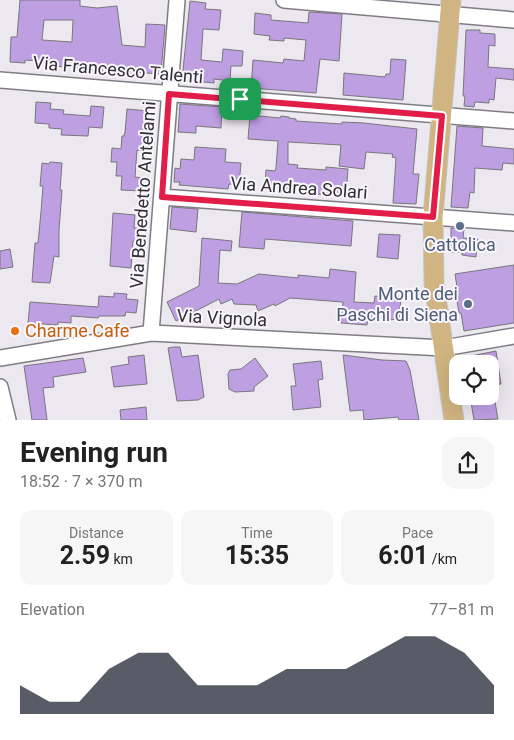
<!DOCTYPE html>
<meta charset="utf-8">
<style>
:root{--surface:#fff;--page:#f6f6f6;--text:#222;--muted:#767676;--accent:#111827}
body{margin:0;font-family:Roboto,sans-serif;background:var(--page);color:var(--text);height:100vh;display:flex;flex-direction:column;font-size:19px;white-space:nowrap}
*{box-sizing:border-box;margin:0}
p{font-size:16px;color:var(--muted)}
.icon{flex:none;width:28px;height:28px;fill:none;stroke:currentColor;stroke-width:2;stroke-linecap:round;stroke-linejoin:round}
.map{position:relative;height:420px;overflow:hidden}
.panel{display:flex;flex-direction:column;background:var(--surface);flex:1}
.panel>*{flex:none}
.tools{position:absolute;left:449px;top:355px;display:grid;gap:10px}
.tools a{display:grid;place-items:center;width:50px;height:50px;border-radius:10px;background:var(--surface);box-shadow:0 5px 20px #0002;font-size:25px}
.pin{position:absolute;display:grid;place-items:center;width:42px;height:42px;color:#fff;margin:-21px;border-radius:10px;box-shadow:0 2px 8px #0006}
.round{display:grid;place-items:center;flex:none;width:52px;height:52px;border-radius:15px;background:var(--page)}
.head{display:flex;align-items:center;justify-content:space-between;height:85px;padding:0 20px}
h1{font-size:28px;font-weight:700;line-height:38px}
.stats{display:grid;grid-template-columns:repeat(3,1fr);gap:8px;height:85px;padding:5px 20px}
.stats div{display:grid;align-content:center;border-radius:12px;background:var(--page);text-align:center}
.stats b{font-size:25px;font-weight:700}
.stats small{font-size:14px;font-weight:400}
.stats p{font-size:14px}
.chart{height:140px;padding:10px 20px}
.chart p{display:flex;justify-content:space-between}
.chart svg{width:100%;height:90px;margin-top:5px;fill:var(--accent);opacity:.7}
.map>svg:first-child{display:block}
</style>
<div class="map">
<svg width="514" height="420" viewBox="0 0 514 420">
<rect width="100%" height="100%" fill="#ebe8ef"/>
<!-- building -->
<path fill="#be9fe2" stroke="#79767c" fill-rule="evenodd" d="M20,0H80V6L97,8L117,6L122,45L145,47L146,24L165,25L161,74L104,70V73L93,72V69L53,66V62L25,60V63L10,62L11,37H17ZM44,20H73L72,42L42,40Z
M190,1L206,3L205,9L221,10L219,30L203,29L201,60L222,62L223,49L243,51L242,66H231L230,81L214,79V83L182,80Z
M309,12L342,14L339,61L320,59L316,93L251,88L253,60L283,63L284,59L304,61L306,40L284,38V41L269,40L270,36L254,34L255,13L271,15V20L308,23Z
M466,30H480V33L495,34V46L489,45L488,67L514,69V80L496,78L494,100L489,99V103L475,102L474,107L464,106L465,96H463Z
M391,59L406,60L403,100L343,95L344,73L385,77L386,74H390Z
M36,102L51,103L50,109L64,110L63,114L90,116L91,106L104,107L102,128L89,127L88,136L61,135L62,129L49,128V124L35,123Z
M180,104L222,107L221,128L196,126V133L178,132Z
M127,109L148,111L147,124H145L143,151L137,150L135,177L143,178L142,191L121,190L122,176H116L117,162H111L112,148L121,149L122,136H124L125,132Z
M250,115L280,118L281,116L289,117V118L296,119V121L342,124V122L364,123L417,129L413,174H419L416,204L393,203L396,158L392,157L393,154L366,152L364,169L339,166L341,145L288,142V164L298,165L297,168L326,170V167L348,169L346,196L315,194L316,191L265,186L266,170L275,171L276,168L278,141L248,139Z
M457,126L483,128L482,146L514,149V164L503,163L502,170L475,168L474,193L470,192L468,208L451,207Z
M195,147L226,149L225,162L241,163L239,185L229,184L228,189L179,185L180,182H174L175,168L180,169L181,159L194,160Z
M50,162L62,163L60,190H62L59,230V257L54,256L50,283L32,282L35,243H38L41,212L43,186H40L42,163L49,164Z
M172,207L198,209L196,232L170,229Z
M242,212L353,221L351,246L265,239L264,249L239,247Z
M113,213L135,215L134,228H138L137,241H133L131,268L110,266Z
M451,228L464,229L463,238L478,239L476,257L462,255V252H451Z
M379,234L400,235L398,259L377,257Z
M202,238L232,241L231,251L220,250L218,283L237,284L259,274L298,278V275L329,278L330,269L356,272L354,302L374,303L375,296L401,298L399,320L368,317L367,325L341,323L343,302L290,298L275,306L274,304L258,311L256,305L234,304L232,299L221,304L219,299L176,321L167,302L199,286Z
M10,249L13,267L0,269V251Z
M514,265V323L464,331L461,313H459L457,301L459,300L455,274Z
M114,293L127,294L126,299L138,300L136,313L126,312L125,316H99L98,318L71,316V323L58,322V325L28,323L30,302L98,307L99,296L114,297Z
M174,347H180L182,357L198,355L204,397L198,400L177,401L168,348Z
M496,351L501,384L490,385V364H461V358Z
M144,355L147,384L114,387L111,367L129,364L128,357Z
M343,355L382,360L406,361L410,370L419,420H399L398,417L364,420L363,410L350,411Z
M83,358L86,372L53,377L54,387L43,388L47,420H32L24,366Z
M255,358L268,376L254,387V391L235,392L229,389L228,374L230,370L241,369Z
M321,361L323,379L318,380L321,407L293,410L291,386H296L293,364Z
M470,396H494L498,419L474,420Z
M146,407L147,420H121L120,410Z"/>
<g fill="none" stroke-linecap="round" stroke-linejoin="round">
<defs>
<path id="minor" d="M284,0L514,20
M0,80L514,121
M162,197L514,223
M151,333L177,0
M0,358L151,333L444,348L514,336
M0,387L8,420"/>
<path id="major" d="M451,0L433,217L434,283L454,420"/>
</defs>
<!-- minor casing -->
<use href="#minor" stroke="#7f7d83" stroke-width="18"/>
<!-- major casing -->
<use href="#major" stroke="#c5c5c6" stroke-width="21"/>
<!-- minor -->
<use href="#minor" stroke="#fff" stroke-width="15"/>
<!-- major -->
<use href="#major" stroke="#d0b481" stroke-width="19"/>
</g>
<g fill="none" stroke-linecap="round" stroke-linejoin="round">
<defs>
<path id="route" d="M169,94L442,116L433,217L162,197Z"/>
</defs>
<!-- route casing -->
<use href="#route" stroke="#fff" stroke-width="10"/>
<!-- route -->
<use href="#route" stroke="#e11d48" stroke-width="6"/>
</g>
<!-- markers -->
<g fill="#5c6f8a" stroke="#f8f5fc" stroke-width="2">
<circle cx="460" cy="226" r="5"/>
<circle cx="468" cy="304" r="5"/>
</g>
<circle fill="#e8710a" stroke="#f8f5fc" stroke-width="2" cx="15" cy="331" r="5"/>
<g text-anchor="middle" stroke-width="4" stroke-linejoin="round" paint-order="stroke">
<!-- street labels -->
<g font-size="18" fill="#302f32" stroke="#f8f5fc">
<text transform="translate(118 70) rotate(5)" y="6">Via Francesco Talenti</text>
<text transform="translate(299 188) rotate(4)" y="6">Via Andrea Solari</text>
<text transform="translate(143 195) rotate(-86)" y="6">Via Benedetto Antelami</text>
<text transform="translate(222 318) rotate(3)" y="6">Via Vignola</text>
</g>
<!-- service labels -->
<g font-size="18" fill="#4e5e75" stroke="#f8f5fc">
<text x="460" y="251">Cattolica</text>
<text x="458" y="300" text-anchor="end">Monte dei<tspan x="458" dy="21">Paschi di Siena</tspan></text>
</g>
<!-- food labels -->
<g font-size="18" fill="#c56008" stroke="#f8f5fc" text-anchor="start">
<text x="25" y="337">Charme Cafe</text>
</g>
</g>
</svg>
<div class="tools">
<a><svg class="icon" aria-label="locate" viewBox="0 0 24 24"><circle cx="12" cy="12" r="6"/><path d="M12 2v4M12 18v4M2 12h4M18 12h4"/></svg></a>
</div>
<div class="pin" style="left:240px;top:99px;background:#1e9e55"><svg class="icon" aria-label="arrive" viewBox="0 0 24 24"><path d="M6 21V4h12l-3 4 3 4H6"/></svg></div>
</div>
<section class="panel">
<div class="head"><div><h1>Evening run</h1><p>18:52 · 7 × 370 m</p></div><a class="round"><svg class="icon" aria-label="share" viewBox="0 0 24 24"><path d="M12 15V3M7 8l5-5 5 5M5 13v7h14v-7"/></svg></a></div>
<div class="stats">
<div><p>Distance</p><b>2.59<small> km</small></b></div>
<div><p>Time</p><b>15:35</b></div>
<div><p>Pace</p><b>6:01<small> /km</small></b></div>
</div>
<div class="chart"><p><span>Elevation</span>77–81 m</p>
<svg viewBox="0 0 160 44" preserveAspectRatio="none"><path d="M0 44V30L10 38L20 38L30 22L40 14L50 14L60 30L70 30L80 30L90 22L100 22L110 22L120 14L130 6L140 6L150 14L160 30V44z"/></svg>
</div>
</section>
